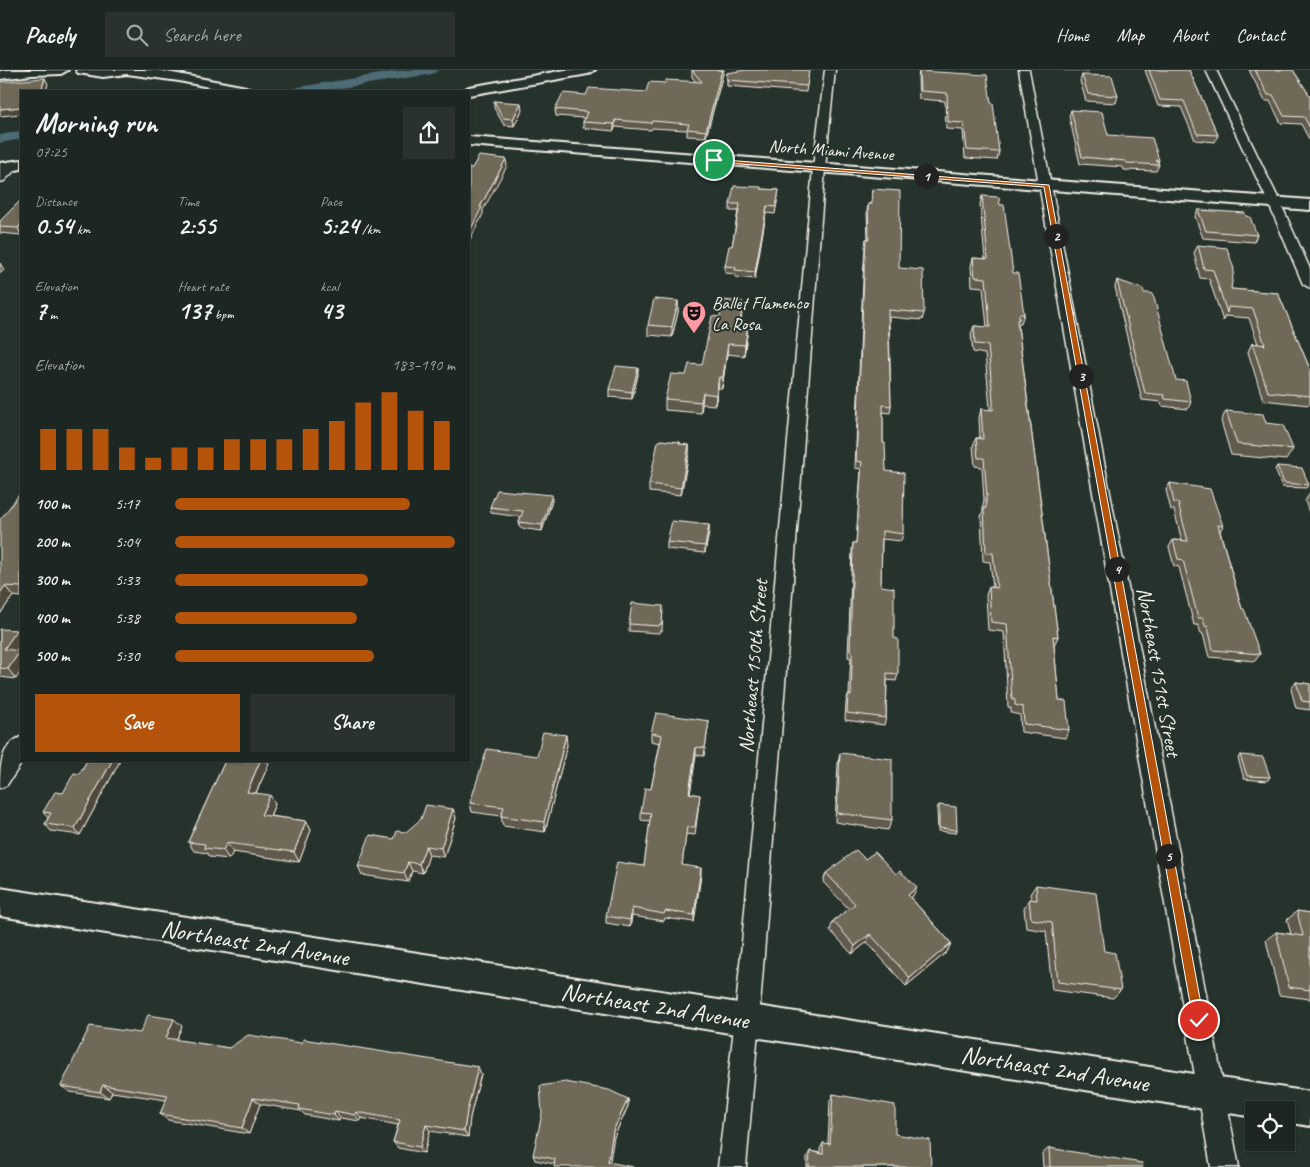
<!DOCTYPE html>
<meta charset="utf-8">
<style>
:root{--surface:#1c2622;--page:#29322f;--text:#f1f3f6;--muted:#a0a5a5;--line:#3a4340;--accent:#b45309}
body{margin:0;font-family:Caveat,sans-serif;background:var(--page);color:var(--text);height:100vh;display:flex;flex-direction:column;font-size:19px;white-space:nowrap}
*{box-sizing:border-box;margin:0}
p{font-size:16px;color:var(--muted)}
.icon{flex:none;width:28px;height:28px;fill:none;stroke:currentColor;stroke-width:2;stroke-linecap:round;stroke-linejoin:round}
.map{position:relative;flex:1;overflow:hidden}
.sheet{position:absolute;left:20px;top:20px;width:450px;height:672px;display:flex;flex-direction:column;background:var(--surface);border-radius:0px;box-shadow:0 1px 4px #0004,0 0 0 1px var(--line)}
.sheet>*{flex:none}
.tools{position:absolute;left:1245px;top:1031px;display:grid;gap:10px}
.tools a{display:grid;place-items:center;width:50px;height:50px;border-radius:0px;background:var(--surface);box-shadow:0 1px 4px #0004,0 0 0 1px var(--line);font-size:25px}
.pin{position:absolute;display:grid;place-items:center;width:42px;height:42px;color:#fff;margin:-21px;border:2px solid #fff;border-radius:50%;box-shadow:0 1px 5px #0007}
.km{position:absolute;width:25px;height:25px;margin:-12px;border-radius:50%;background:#222;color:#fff;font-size:14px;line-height:25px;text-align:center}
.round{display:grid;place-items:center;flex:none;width:52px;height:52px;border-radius:0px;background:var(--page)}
.head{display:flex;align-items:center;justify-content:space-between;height:85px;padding:0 15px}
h1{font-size:28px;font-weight:700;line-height:38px}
.figures{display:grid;grid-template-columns:repeat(3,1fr);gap:8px;height:85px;padding:5px 15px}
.figures div{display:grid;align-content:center}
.figures b{font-size:25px;font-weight:700}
.figures small{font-size:14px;font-weight:400}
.figures p{font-size:14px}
.chart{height:140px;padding:10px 15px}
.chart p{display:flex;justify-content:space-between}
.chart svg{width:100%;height:90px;margin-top:5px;stroke:var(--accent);stroke-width:6}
.primary-button{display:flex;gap:10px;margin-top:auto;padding:10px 15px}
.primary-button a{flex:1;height:58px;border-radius:0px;background:var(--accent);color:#fff;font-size:20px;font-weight:700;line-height:58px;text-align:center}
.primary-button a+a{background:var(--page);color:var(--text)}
ul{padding:0 15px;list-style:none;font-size:16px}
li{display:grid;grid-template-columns:80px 60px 1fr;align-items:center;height:38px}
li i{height:12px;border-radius:6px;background:var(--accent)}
header{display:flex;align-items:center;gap:30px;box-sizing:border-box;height:70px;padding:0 25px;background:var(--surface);border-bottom:1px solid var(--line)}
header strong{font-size:24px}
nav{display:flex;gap:28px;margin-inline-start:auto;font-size:18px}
.search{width:350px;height:45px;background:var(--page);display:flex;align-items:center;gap:12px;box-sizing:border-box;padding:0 18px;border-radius:0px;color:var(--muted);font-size:19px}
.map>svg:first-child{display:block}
</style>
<header>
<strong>Pacely</strong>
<div class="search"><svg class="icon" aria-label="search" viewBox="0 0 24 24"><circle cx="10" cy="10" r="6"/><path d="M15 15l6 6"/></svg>Search here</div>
<nav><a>Home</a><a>Map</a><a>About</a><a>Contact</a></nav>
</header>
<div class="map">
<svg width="1310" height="1097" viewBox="0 0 1310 1097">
<rect width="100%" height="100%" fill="#26332d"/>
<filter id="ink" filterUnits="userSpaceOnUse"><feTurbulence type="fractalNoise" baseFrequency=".02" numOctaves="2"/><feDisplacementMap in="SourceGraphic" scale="10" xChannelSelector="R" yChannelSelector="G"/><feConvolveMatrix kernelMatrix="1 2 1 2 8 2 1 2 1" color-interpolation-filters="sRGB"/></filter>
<g filter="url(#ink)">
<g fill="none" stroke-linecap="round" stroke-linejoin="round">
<!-- canal -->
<path fill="#4e6c75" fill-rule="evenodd" d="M406,0H439L432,4L322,21H291L298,17Z
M21,61V69L0,73V65Z"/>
<defs>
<path id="minor" d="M825,0H835L825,98L759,949L746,1097H718L735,949L813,98Z
M1019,0H1029L1239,1097H1211Z
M1206,0H1216L1280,132L1310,199V218L1303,214L1268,132Z
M13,92L19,96L4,111L0,112V102L9,93Z
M21,667L23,691L7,715L0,718C0,699 0,675 21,667Z"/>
<path id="tertiary" d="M7,0H68L61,4L32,5L0,9V1Z
M76,0H157L246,17L253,21H228L179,11L127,4L103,7L78,3Z
M565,0H595L588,4L469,25V21H462L469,17Z
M469,67L1310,130V140L469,75Z
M21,90V99L0,103V93Z
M0,818L1310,1022V1056L1286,1052V1040H1254V1047L0,846Z"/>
</defs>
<!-- minor casing -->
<use href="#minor" stroke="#f4f1e8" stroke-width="3"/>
<!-- tertiary casing -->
<use href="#tertiary" stroke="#f4f1e8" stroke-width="4"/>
<!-- minor -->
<use href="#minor" fill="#26332d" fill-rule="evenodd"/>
<!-- tertiary -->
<use href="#tertiary" fill="#26332d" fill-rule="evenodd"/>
</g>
<!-- wall -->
<path fill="#615a4d" stroke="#f4f1e8" d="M692,0H724L706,67L687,66V60L652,58L651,60L615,57L614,61L583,58V52L584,48L556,46L555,39L586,25L646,22L665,13L696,12L692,7Z
M809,0L806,22L727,16V3Z
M1063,0H1089L1088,1Z
M1145,0H1189L1218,65L1215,72L1195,70L1181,37L1158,36Z
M1249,0H1293L1310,26V71L1301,54L1281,53L1270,31H1265Z
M919,1L991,33L999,82L997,90L965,88L963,60L946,59L945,31L919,29L918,9Z
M1082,5L1118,26L1116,33L1086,31L1080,11Z
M494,31L522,40L514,56L504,55L494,38Z
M1071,40L1108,65L1159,90L1158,93L1159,95L1156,101L1124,100L1123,97L1080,94L1069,46Z
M761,119L779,120L775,144L766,143L755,209L735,207V204L725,203V196L732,176L738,141H730V134Z
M872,119L899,198L924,243L922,250L889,247L891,336L890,343L883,342V373L886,401L903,464L901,471L882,469L881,516L894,568L898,604L896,611L887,610L886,648L884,655L845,650L846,632L848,625H849L850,603L851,588L848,587L852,480L853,473H856L861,399L855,398L863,210L865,176L866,169H868L867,141L868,134H871Z
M982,126L1013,203L1024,244L1021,253H1019L1018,256L1058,567L1054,575L1059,630L1069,660L1065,668L1021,662L1020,645L1011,643V638L1008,637L1004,562L988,560L986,525L989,517H993L990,492L983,491L981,447L983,440V434L984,430L982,397L975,396L973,376L976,368H980L979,348L981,339L990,340V338L985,284L973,282L971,264L974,256L987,257L983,217L972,216L971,196L973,188L985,189L980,134Z
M21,130V165L0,163V151Z
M1198,140L1246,146L1257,165L1254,172L1203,168L1195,147Z
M1198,175L1231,219L1278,223L1310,299V333L1309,335L1263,330L1248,282L1252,273L1258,274L1249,248L1225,246L1223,251L1209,209L1200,208L1194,183Z
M1117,210L1176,310L1191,332L1188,339L1162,336L1161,332L1142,330L1115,217Z
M678,231V242L672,267L648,265V255Z
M742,242L741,254L747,265L744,286L727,284L722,318H718L715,335L702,334L701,343L665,340V329L686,305L702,295L720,247Z
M638,305L632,329L609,327V319Z
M1226,341L1266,353L1293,379L1286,390L1231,385L1221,351Z
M680,372V374L689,375V383L681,425L649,422V414Z
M1277,396L1309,415L1306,418L1282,417L1275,399Z
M1170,413L1223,456L1220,461L1242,539L1260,584L1255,591L1209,587L1203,564L1201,563L1198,555H1194L1179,497L1174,496L1169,477L1173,470L1182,471L1174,440H1171L1166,420Z
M21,422V527L13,526L0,544Z
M1310,423V445L1305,431Z
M552,431L542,461L520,458L519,452L521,447L491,443L490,437Z
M709,455V462L705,483L667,479V472Z
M663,536L662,561H660L659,563L629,561V554Z
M0,559L16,609L0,607Z
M1296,612L1310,614V640L1296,638L1291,619Z
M709,651L704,686L696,685L690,723L700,725L695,765L686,764L682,795L701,805L694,852L665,848L664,851L632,846L630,857L606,853V846L644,796L650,751L641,750V742L651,719L660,673L651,671V663Z
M567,675L545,762L503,756L501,746L472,742L470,733L537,686Z
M840,683L892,750L888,760L835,752L838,693Z
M1240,685L1270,707L1267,711L1244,709L1238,688Z
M87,691H120L80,765L51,761L45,754L48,748L43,742L63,723L79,704Z
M225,691H267L269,694L256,723L275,734L270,746L306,751L311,760L299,792L233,782L229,789L210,787L207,783L194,781L188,772Z
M939,735L957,760L956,763L938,761L937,738Z
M453,739L456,748L444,787L429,785L423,803L412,801L408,812L362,805L358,796L394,769Z
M865,789L913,826L911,828L951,873L947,882L906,916L867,872L852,884L830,860L833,851L849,839L823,812L826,803Z
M1036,815L1104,881L1121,920L1113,928L1052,920L1046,861L1026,858L1024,838L1029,829H1031L1030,824Z
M1297,841L1310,843V929L1279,925L1266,870L1276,862L1291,864L1287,850Z
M182,956L176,970L229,978L302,973L478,997L481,1004L470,1047L468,1067L430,1061L424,1083L398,1078L393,1072L398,1055L361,1048L360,1051L340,1048L339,1051L305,1045L301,1041L260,1034L249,1064L168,1050L160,1044L166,1030L112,1022L109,1028L70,1022L61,1016L140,963Z
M833,1024L895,1064L931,1097H807V1087L810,1081L820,1083V1079L823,1073L828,1074L830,1031Z
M628,1029V1036L614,1067L554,1094L535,1090L533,1085Z
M1049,1078L1143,1097H1043L1042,1084Z"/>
<!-- shaded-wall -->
<path fill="#4f4a3e" stroke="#f4f1e8" d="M722,0H724L706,67V61Z
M45,8L48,14L46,21H41Z
M521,33L522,40L514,56L513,49Z
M21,37V44L0,46V39Z
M615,50V57L614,61V54Z
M506,89L507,96L483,140V144L469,172V163L480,137Z
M767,136L766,143L755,209V202Z
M21,154V165L18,158Z
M0,193L4,200L0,204Z
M678,231V242L672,267V257Z
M748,255L747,265L744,286L745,275Z
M728,274L727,284L722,318L723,307Z
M638,298V305L632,329V322Z
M719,307L718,318L715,335L716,325Z
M703,323L702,334L701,343V332Z
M689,375V383L681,425V418Z
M552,425V431L542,461V455Z
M709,455V462L705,483V476Z
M5,516L13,526L0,544V523Z
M17,560L21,566V576L12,590L4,579Z
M20,581L21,583V601L16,609L8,599Z
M566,665L567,675L545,762L544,752Z
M696,677V685L689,731V723Z
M112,691H120L80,765L75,758Z
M260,691H267L269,694L252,731L247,722Z
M270,725L275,734L266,755L261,745Z
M453,739L456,748L444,787L441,778Z
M306,751L311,760L299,792L294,782Z
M227,773L233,782L229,789L223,780Z
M426,776L429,785L423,803L419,794Z
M408,792L412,801L408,812L404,803Z
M701,798V805L694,852V845Z
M917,817L913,826L904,833L908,825Z
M632,838V846L630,857V850Z
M870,864L867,872L852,884L855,876Z
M951,873L947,882L906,916L910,908Z
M174,949L182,956L174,975L166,968Z
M478,997L481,1004L470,1047L468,1067L464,1061L467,1041Z
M103,1015L112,1022L109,1028L100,1022Z
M253,1028L260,1034L249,1064L242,1058Z
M628,1029V1036L614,1067L609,1097L608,1092L613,1061Z
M335,1041L340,1048L339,1051L334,1045Z
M356,1042L361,1048L360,1051L355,1045Z
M426,1055L430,1061L424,1083L420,1077Z"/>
<!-- building -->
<path fill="#716959" stroke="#f4f1e8" d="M692,0H722L706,61L687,59L689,54L652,51L651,53L615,50L614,54L583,52L587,42L555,39L563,23L586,25L589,18L646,22L649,12L665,13L666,10L702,12Z
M746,0H809L807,16L727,10V3Z
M1149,0H1189L1218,65L1197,64L1184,31L1160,30Z
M1255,0H1293L1310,26V58L1304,47L1284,46L1273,25H1268Z
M919,1L987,5L991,33H993L999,82L967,80L964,53L948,52L947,23L920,21Z
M1082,5L1112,6L1118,26L1088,24Z
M45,8L41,21H21V37L0,39V12Z
M494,31L521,33L513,49L503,48Z
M1071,40L1102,42L1108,65L1152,68L1159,90H1156L1159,95L1127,93L1125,91L1082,87Z
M479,86L506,89L480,137H482L469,163V98H472Z
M734,116L761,117V119L779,120L776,137L767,136L755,202L735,200L736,197L725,196L729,176H732L740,134H730Z
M872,119L900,121L899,198L923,200L924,243L888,240L891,336L883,335V373H885L886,401L904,403L903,464L882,461L881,516L894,518V568L898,569V604L887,603L886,648L847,643L848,625L851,626L852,596V581L850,580L853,473H856L862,392L856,391L864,203L866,169H869L868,134H872Z
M982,126L999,127L1000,135H1004L1013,203H1018L1024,244H1019V250H1017L1058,567L1053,566L1059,630L1066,631L1069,660L1024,654L1023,637L1015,635V630L1012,629L1007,554L991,552L989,517L997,518L993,483H986L984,438H986V426H987L984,388H978L976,368L983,369L981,339L993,340V330L988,275L975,274L974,256L990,257L986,208L975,207L973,188L988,189Z
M21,130V154L18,158L0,157V151Z
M1198,140L1245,143L1246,146L1250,147L1257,165L1206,161Z
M1198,175L1227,178L1234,199L1231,219L1278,223L1310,299V326L1268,322L1252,273L1265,275L1253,239L1228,237L1227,243L1213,200L1204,199Z
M1117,210L1143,219L1144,223H1151L1154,228L1176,310L1186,311L1191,332L1165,329L1164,325L1145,323Z
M654,229L678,231L672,257L648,255Z
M722,230L743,232L740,254L748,255L745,275L728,274L723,307H719L716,325L703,323L701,332L665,329L671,304L686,305L689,294L702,295L712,246L720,247Z
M616,296L638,298L632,322L609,319Z
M1226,341L1263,344L1266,353L1283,355L1293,379L1237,374Z
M661,370L680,372L679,374L689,375L681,418L649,414L658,372Z
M1277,396L1302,398L1309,415L1284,413Z
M1170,413L1210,419L1223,456L1218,455L1242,539H1244L1260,584L1213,580L1208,557L1205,556L1203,548H1198L1183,490L1178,489L1173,470L1188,471L1178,433H1174Z
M497,420L552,425L542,455L519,452L523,441L490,437Z
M21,422V494L20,495L21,496V517L5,516L0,523V450Z
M672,451L709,455L705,476L667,472Z
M632,533L663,536L662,554H660L659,556L629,554Z
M0,559L17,560L4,579L20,581L8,599L0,598Z
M1296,612L1310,614V632L1302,631Z
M656,643L709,651L705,678L696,677L689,723L700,725L695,757H687L682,795L701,798L694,845L665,841L664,844L632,838L630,850L606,846L617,792L644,796L651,743L641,742L645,718L651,719L662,665L651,663Z
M543,662L566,665L544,752L501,746L504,737L470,733L487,679L537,686Z
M840,683L892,689V750L837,743Z
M1240,685L1263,687L1270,707L1247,706Z
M87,691H112L75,758L45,754L51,743L43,742L55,722L63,723L74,703L79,704Z
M225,691H260L247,722L270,725L261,745L306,751L294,782L227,773L223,780L204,778L205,774L188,772Z
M426,735L453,739L441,778L426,776L419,794L408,792L404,803L358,796L370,765L394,769L397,761L406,762L421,749Z
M939,735L956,737L957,760L939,758Z
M856,780L865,789L875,782L896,804L900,801L917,817L908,825L951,873L910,908L870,864L855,876L833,851L855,834L826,803Z
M1036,815L1096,823L1104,881L1115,883L1121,920L1058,912L1052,852L1031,849L1029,829L1037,830Z
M1297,841L1310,843V920L1289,917L1276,862L1303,866Z
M148,945L174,949L166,968L229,978L248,965L302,973L303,969L478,997L467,1041L464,1061L426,1055L420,1077L393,1072L400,1050L356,1042L355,1045L335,1041L334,1045L299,1039L300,1035L253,1028L242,1058L160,1044L168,1025L103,1015L100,1022L61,1016L90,956L140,963Z
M565,1012L609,1020L628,1029L613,1061L608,1092L633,1097H554L555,1089L533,1085L542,1044L540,1016Z
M833,1024L895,1035V1064L930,1070L931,1097H809L810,1081L823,1084V1073L830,1074Z
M1049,1078L1142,1093L1143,1097H1050Z"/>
</g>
<!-- route -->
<path fill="#b45309" stroke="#fff" d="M712,89L1049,115L1204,950L1202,954L1199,955L1195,954L1193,950L1044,117L714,92Z"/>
<!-- icons -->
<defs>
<symbol id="theatre-pin" viewBox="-11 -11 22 30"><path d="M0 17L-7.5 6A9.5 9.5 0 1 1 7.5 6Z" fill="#ff9aa2" stroke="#26332d"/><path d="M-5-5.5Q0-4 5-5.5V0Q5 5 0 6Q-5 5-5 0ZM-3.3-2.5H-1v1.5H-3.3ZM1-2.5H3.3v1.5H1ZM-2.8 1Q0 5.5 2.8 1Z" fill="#111"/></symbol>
</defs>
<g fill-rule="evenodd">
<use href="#theatre-pin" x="680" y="229" width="28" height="38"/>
</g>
<g text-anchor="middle" stroke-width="4" stroke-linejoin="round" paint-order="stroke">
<!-- far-street labels -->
<g font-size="18" fill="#f4f1e8" stroke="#26332d">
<text transform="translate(831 80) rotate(4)" y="6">North Miami Avenue</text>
</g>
<!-- far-poi labels -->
<g font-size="18" fill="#f4f1e8" stroke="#26332d" text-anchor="start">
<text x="712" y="239">Ballet Flamenco<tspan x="712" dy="21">La Rosa</tspan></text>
</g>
<!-- street labels -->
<g font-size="21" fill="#f4f1e8" stroke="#26332d">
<text transform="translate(753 596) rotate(-85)" y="7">Northeast 150th Street</text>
<text transform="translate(1159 602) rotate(80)" y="7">Northeast 151st Street</text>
</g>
<!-- near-street labels -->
<g font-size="25" fill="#f4f1e8" stroke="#26332d">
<text transform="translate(255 872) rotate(9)" y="9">Northeast 2nd Avenue</text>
<text transform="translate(655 935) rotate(9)" y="9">Northeast 2nd Avenue</text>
<text transform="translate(1055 998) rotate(9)" y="9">Northeast 2nd Avenue</text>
</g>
</g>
</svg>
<div class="tools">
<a><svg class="icon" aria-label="locate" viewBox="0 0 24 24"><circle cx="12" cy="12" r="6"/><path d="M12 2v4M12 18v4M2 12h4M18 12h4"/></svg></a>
</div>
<div class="pin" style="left:714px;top:90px;background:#1e9e55"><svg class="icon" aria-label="arrive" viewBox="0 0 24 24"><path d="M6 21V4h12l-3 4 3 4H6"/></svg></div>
<div class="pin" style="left:1199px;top:950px;background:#d93025"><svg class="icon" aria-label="check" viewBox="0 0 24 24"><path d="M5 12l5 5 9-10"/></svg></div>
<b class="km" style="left:926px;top:106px">1</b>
<b class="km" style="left:1056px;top:166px">2</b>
<b class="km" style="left:1081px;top:306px">3</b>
<b class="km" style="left:1117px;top:499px">4</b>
<b class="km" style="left:1168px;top:786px">5</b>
<section class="sheet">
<div class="head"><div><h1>Morning run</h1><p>07:25</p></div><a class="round"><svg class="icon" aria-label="share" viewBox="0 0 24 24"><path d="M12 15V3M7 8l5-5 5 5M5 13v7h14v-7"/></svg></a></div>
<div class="figures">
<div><p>Distance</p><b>0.54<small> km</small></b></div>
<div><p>Time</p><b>2:55</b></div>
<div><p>Pace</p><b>5:24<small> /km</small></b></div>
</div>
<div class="figures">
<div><p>Elevation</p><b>7<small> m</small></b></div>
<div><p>Heart rate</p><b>137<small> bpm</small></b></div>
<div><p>kcal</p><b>43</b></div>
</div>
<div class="chart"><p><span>Elevation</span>183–190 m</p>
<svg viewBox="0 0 160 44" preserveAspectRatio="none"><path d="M5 44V24M15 44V24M25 44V24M35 44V33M45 44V38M55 44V33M65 44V33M75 44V29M85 44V29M95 44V29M105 44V24M115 44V20M125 44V11M135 44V6M145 44V15M155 44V20"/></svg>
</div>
<ul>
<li><b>100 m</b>5:17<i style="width:84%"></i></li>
<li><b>200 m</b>5:04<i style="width:100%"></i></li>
<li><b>300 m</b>5:33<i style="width:69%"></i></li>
<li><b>400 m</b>5:38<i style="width:65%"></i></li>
<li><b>500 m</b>5:30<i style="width:71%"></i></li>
</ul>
<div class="primary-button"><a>Save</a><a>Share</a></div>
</section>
</div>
